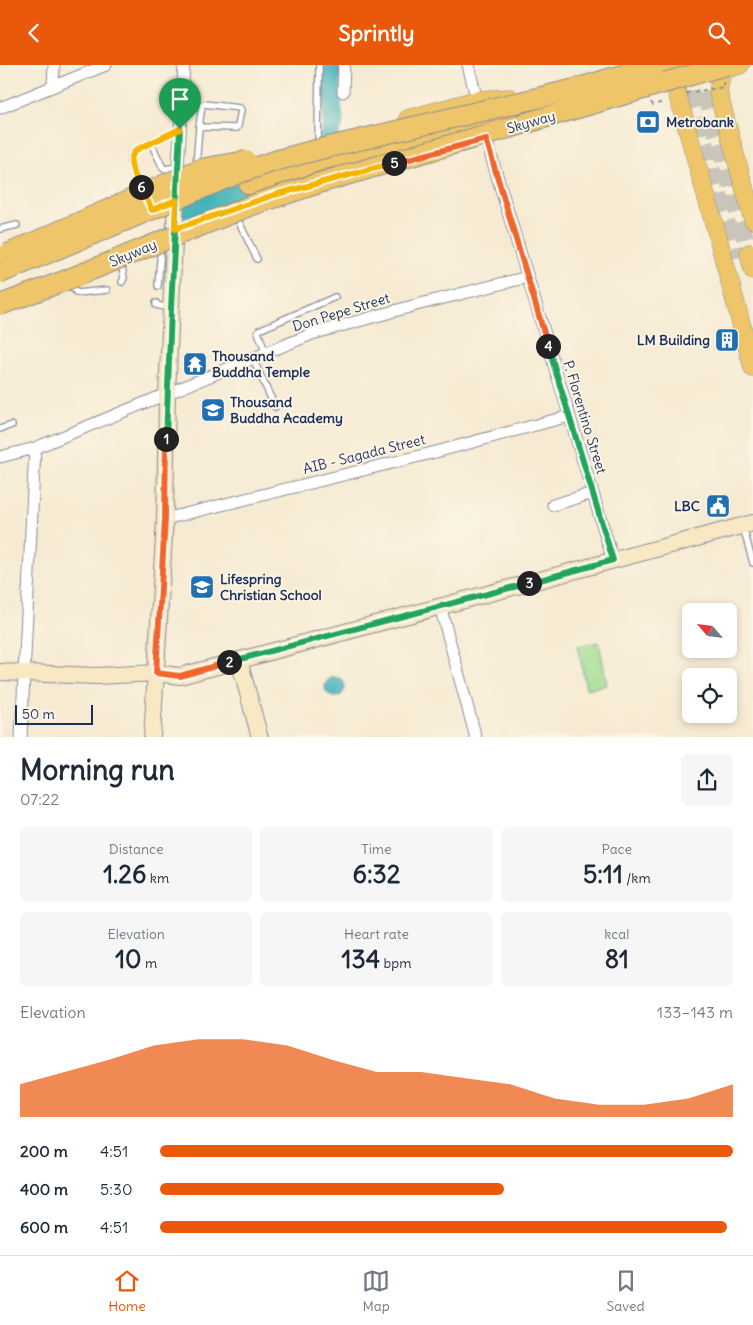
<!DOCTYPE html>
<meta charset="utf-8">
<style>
:root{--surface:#fff;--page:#f6f6f7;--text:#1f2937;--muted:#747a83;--line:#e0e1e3;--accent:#ea580c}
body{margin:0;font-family:Delius,sans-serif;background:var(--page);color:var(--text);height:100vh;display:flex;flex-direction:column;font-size:19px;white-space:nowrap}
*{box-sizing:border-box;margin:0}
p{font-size:16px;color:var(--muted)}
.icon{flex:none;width:28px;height:28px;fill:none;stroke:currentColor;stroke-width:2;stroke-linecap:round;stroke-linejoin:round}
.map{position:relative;height:672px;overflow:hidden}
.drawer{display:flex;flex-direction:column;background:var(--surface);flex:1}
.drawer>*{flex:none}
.needle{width:32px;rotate:298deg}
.buttons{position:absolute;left:682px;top:538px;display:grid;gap:10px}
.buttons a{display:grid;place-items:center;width:55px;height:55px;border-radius:8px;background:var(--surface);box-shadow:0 2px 8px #0003;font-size:25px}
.scale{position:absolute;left:15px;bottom:12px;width:78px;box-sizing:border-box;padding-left:5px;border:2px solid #1b2f5e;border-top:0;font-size:14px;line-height:18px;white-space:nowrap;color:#1b2f5e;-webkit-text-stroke:4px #fcf5e5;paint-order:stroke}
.pin{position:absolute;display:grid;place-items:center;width:42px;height:42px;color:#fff;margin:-51px -21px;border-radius:50% 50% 50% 0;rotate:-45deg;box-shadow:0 0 5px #0007}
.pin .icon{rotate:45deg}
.km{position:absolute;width:25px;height:25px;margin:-12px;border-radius:50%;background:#222;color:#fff;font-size:14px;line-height:25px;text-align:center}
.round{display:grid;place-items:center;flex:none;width:52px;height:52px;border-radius:8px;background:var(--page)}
.headline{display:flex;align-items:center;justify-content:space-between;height:85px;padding:0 20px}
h1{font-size:28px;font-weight:700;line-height:38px}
.figures{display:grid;grid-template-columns:repeat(3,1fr);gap:8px;height:85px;padding:5px 20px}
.figures div{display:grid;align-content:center;border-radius:8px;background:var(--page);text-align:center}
.figures b{font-size:25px;font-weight:700}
.figures small{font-size:14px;font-weight:400}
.figures p{font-size:14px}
.chart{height:140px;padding:10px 20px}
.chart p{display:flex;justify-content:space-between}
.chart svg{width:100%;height:90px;margin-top:5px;fill:var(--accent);opacity:.7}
ul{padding:0 20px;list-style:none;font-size:16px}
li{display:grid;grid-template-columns:80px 60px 1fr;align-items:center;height:38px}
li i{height:12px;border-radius:6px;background:var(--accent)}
header{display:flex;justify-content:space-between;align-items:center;height:65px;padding:0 20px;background:var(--accent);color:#fff;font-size:22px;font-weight:700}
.dock{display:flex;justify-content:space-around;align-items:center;height:70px;border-top:1px solid var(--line);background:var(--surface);font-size:14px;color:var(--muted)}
.dock a{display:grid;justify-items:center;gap:2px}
.dock .current{color:var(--accent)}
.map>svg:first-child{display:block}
</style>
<header><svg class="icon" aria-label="back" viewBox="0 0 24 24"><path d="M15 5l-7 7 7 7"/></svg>Sprintly<svg class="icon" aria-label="search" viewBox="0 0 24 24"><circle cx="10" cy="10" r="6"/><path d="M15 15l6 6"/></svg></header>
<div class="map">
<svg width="753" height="673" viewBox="0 0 753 673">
<rect width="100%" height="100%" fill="#fcf5e5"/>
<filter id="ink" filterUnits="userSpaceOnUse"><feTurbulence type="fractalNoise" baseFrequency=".02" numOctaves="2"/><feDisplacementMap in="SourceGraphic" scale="10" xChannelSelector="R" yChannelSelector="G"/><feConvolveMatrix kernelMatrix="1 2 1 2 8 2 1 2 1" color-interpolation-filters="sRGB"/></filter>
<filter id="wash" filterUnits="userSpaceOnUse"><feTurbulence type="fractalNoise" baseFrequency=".0096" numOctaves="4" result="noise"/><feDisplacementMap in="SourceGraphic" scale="20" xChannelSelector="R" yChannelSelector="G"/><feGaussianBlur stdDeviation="1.12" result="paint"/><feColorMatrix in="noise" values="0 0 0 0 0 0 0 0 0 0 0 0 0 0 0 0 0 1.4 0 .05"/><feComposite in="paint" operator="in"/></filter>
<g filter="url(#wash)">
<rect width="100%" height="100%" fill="#f6ead2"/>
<!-- green -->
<path fill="#9fdd92" stroke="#5d8678" d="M599,577L607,620L586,624L578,581Z"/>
<!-- water -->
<path fill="#42b2b9" stroke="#2e708c" d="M324,0H340L339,33L342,64L323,70Z
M325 622a10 10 0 1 1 20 0a10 10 0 1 1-20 0Z"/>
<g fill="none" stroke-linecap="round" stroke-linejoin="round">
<!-- river -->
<path stroke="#42b2b9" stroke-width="19" d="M317,94L324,87L334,56L329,0
M182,145L267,118"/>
</g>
</g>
<g filter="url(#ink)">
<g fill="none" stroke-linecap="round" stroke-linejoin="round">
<!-- primary-tunnel -->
<path stroke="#cac5bb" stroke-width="18" stroke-dasharray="18 9" stroke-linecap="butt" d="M683,0L736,193
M698,0L749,188"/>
<defs>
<path id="lane" d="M151,78L163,103L164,104L178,102
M318,80L319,0
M196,102L199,62L202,40L204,39L240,43L241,45L238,61L237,63L199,62
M142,125L130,97L132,90L136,85L180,64
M236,151L257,194
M0,164L17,160
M121,197L124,213L122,217
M69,219L77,228L107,225
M158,221L161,182
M156,238V240L169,243
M266,289L258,267L259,265L335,232
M253,294L275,342
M0,364L12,360
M743,462L753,498"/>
<path id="street" d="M468,0L477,35
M53,21L54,0
M343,27L344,0
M0,43L106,0
M486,74L613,495
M177,118L184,0
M0,392L35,383L312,269L416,240L528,212
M553,440L593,428
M165,454L436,387L569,351
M440,541L476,673
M21,673L35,383"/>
<path id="secondary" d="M239,595L260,673
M0,607L96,611L156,608L180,611L753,458
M152,673L165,454L167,329L176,135"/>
<path id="primary" d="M669,0L717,169L753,303
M723,5L720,15L718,27L753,155
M714,8L740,0
M408,54L477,35L510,33
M749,188L753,205"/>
<path id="highway" d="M249,119L324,94L490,55L515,40"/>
</defs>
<!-- lane casing -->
<use href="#lane" stroke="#888c98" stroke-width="8"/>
<!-- street casing -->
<use href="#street" stroke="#888c98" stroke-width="13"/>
<!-- secondary casing -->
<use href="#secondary" stroke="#888c98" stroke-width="18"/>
<!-- primary casing -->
<use href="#primary" stroke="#888c98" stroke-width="19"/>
<!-- highway casing -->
<use href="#highway" stroke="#888c98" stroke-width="22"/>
<!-- path -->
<path stroke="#888c98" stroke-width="2" stroke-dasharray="4 4" stroke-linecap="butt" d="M651,37L653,40L664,37"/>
<!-- lane -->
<use href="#lane" stroke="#fff" stroke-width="5.5"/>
<!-- street -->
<use href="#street" stroke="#fff" stroke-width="11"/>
<!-- secondary -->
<use href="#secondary" stroke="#f8e8c3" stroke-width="16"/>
<!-- primary -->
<use href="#primary" stroke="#eec569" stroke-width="18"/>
<!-- highway -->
<use href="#highway" stroke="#eec569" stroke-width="20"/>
<defs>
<path id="highway-bridge" d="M8,189L200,104L246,96
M0,208L236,109L278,95L316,85L575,24L656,0
M0,240L69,214L177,170L252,140L319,118L726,0"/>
</defs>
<!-- highway-bridge casing -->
<use href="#highway-bridge" stroke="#888c98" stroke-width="22" stroke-linecap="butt"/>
<!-- path-bridge -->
<path stroke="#888c98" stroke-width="2" stroke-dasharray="4 4" stroke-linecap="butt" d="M686,28L724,22L723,17"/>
<!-- highway-bridge -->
<use href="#highway-bridge" stroke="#eec569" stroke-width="20"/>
</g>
</g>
<g fill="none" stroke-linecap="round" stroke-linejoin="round" filter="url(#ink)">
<defs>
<path id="split-1" d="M166,374L171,244L180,64"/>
<path id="split-2" d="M166,374L165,454L156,608L180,611L229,597"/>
<path id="split-3" d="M229,597L529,518"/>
<path id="split-4" d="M529,518L613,495L548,281"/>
<path id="split-5" d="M394,98L486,74L548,281"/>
<path id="split-6" d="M141,122L152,145L176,135L175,164L274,130L394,98"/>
<path id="split-7" d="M141,122C135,109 125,97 136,85L180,64"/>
</defs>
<!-- split-1 casing -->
<use href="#split-1" stroke="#fff" stroke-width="10"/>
<!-- split-2 casing -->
<use href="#split-2" stroke="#fff" stroke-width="10"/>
<!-- split-3 casing -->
<use href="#split-3" stroke="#fff" stroke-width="10"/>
<!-- split-4 casing -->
<use href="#split-4" stroke="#fff" stroke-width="10"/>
<!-- split-5 casing -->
<use href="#split-5" stroke="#fff" stroke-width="10"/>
<!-- split-6 casing -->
<use href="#split-6" stroke="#fff" stroke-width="10"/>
<!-- split-7 casing -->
<use href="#split-7" stroke="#fff" stroke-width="10"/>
<!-- split-1 -->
<use href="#split-1" stroke="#22a559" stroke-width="6"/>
<!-- split-2 -->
<use href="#split-2" stroke="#f0652b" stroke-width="6"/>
<!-- split-3 -->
<use href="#split-3" stroke="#22a559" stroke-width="6"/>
<!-- split-4 -->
<use href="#split-4" stroke="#22a559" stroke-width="6"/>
<!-- split-5 -->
<use href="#split-5" stroke="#f0652b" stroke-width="6"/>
<!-- split-6 -->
<use href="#split-6" stroke="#f5b400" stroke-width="6"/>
<!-- split-7 -->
<use href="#split-7" stroke="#f5b400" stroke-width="6"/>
</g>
<!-- icons -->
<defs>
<symbol id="bank-square" viewBox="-11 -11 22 22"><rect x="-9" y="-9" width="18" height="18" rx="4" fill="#1f6fb2" stroke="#fcf5e5"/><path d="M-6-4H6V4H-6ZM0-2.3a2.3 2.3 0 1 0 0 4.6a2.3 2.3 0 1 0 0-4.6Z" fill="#fff"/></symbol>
<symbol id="building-square" viewBox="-11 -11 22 22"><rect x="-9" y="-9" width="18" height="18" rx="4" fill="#1f6fb2" stroke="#fcf5e5"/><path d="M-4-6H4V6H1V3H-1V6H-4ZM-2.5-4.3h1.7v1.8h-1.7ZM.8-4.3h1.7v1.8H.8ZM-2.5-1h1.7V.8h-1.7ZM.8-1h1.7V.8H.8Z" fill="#fff"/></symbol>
<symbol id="temple-square" viewBox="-11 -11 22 22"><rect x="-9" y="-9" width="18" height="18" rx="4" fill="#1f6fb2" stroke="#fcf5e5"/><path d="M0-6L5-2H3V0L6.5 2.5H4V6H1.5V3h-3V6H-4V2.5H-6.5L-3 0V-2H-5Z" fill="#fff"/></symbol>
<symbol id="school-square" viewBox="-11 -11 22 22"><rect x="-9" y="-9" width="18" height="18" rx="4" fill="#1f6fb2" stroke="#fcf5e5"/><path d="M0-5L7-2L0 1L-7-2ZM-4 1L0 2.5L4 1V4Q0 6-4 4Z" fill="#fff"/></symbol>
<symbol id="civic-square" viewBox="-11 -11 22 22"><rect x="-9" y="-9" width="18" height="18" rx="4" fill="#1f6fb2" stroke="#fcf5e5"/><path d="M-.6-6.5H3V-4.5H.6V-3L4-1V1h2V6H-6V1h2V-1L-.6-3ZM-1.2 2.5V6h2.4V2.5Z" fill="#fff"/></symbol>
</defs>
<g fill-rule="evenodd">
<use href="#bank-square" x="634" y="43" width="28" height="28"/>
<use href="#building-square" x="713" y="261" width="28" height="28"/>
<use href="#temple-square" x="181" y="285" width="28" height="28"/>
<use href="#school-square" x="199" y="331" width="28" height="28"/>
<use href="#civic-square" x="704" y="427" width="28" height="28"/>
<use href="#school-square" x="188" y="508" width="28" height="28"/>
</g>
<g text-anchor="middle" stroke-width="4" stroke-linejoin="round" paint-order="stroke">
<!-- street labels -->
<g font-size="14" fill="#1b2f5e" stroke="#fcf5e5">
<text transform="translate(531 57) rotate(-16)" y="5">Skyway</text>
<text transform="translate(133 188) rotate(-23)" y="5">Skyway</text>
<text transform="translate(341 247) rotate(-17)" y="5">Don Pepe Street</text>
<text transform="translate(585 352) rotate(73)" y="5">P. Florentino Street</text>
<text transform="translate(364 389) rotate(-14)" y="5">AIB - Sagada Street</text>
</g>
<!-- poi labels -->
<g font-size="14" font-weight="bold" fill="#1b2f5e" stroke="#fcf5e5" text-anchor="start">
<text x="666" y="62">Metrobank</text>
<text x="710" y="280" text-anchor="end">LM Building</text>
<text x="212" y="296">Thousand<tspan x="212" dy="16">Buddha Temple</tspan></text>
<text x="230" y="342">Thousand<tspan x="230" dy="16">Buddha Academy</tspan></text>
<text x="700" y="446" text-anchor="end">LBC</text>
<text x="220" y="519">Lifespring<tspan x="220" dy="16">Christian School</tspan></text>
</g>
</g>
</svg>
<div class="buttons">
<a><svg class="needle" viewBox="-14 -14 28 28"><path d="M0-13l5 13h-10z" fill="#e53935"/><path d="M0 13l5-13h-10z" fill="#747a83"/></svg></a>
<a><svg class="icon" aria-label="locate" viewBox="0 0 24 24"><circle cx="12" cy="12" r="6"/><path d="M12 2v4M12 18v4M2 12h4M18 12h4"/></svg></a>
</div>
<div class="scale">50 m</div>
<div class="pin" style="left:180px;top:64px;background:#1e9e55"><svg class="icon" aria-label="arrive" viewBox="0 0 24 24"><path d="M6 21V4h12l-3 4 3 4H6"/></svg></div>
<b class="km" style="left:166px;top:374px">1</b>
<b class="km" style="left:229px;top:597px">2</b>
<b class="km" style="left:529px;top:518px">3</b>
<b class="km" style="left:548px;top:281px">4</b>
<b class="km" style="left:394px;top:98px">5</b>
<b class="km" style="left:141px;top:122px">6</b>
</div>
<section class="drawer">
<div class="headline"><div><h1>Morning run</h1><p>07:22</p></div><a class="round"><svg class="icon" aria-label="share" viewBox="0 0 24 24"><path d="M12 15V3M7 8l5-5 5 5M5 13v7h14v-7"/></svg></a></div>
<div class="figures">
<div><p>Distance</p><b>1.26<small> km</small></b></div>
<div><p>Time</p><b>6:32</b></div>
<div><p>Pace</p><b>5:11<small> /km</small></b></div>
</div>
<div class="figures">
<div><p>Elevation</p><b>10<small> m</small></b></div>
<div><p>Heart rate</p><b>134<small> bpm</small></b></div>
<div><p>kcal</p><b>81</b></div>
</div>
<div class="chart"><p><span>Elevation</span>133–143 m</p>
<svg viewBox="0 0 160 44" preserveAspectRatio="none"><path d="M0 44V28L10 22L20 16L30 9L40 6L50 6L60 9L70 16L80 22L90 22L100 25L110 28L120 35L130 38L140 38L150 35L160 28V44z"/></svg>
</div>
<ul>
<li><b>200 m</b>4:51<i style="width:100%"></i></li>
<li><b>400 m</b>5:30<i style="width:60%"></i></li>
<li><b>600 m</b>4:51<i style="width:99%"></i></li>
</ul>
</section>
<nav class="dock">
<a class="current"><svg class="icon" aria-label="home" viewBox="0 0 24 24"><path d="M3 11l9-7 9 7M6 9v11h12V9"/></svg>Home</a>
<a><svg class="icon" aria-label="map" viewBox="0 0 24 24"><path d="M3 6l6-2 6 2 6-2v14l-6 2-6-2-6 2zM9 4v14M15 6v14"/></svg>Map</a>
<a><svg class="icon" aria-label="saved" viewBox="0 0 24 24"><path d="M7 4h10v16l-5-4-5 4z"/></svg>Saved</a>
</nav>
